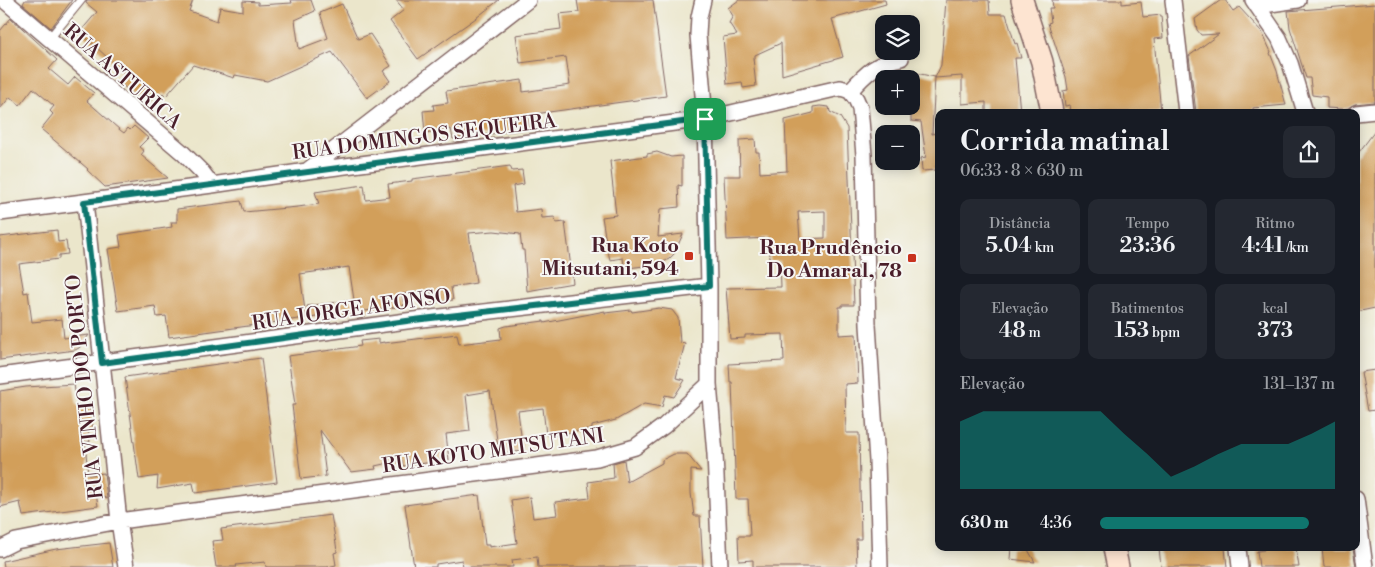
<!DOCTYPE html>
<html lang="pt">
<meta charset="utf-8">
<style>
:root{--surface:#171b24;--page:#242831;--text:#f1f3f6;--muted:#9ea1a6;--accent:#0f766e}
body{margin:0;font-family:"Libre Bodoni",serif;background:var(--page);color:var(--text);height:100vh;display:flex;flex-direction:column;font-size:19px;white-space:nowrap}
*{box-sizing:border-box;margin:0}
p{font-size:16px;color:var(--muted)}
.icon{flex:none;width:28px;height:28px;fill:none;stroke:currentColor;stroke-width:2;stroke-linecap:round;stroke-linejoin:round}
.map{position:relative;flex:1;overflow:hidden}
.panel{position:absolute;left:935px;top:109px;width:425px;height:442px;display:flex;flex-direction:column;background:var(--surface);border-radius:10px;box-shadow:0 2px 12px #0003}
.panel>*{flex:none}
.controls{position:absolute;left:875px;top:15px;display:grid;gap:10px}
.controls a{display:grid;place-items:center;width:45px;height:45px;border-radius:10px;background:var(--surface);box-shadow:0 2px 12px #0003;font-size:25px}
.pin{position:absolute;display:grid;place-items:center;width:42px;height:42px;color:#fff;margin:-21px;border-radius:10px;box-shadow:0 2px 8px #0006}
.round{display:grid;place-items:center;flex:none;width:52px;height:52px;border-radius:10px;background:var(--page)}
.overview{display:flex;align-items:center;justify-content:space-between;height:85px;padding:0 25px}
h1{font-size:28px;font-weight:600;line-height:38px}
.stats{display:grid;grid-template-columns:repeat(3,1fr);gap:8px;height:85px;padding:5px 25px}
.stats div{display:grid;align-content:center;border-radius:10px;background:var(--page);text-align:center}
.stats b{font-size:21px;font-weight:600}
.stats small{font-size:14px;font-weight:400}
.stats p{font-size:14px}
.chart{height:140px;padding:10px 25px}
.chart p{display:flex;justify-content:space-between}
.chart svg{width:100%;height:90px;margin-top:5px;fill:var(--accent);opacity:.7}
ul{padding:0 25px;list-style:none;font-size:16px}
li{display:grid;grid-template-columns:80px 60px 1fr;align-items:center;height:38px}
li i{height:12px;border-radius:6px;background:var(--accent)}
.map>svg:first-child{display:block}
</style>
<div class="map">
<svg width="1375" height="567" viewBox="0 0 1375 567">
<rect width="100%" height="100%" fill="#f6f6f2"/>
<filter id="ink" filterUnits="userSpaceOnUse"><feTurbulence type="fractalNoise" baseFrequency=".02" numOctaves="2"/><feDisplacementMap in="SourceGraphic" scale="10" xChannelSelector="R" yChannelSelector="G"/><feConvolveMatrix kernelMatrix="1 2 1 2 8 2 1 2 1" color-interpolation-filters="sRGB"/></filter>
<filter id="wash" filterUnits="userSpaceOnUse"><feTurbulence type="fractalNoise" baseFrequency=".0096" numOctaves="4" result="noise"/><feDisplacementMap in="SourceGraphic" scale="20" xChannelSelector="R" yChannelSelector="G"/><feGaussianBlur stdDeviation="1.12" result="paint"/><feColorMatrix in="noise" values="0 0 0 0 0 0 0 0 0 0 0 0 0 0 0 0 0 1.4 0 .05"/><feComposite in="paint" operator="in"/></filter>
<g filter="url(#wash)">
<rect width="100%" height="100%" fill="#ebe6cb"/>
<g id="blocks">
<!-- building -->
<path fill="#d29f5a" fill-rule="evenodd" d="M25,0H72L51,28L23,4Z
M87,0H193L189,11L217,21L220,7L243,11V1L258,2V5L292,3L291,0H311L315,11L295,20L299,49L328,38L320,13L342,4L358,39L370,34L391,66L383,71L390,81L367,98L332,52L267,81L235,75L234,78L193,65L166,96L163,93L158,99L155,96L146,106L120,83L126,76L125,74L80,32L97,12L86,3Z
M396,0H499L476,18L418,59L390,21L404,10Z
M577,0H653L666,96L527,115L529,129L453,139L451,129L425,133L423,111L434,110L433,105L448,103L446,91L522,80L523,92L570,85L566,57L520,63L516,35L561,29L559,14L579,12Z
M739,0H885L886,4L832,19L843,57L782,75L781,43L755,55V58H753L756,86L743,88L742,82L727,84L723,37L737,35L729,23L733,16L728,8Z
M946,0H989L990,14H1006L1015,44L1017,43L1021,58H1015L1020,112H986V102L962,104V76L935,78L941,65Z
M1052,0H1122V4L1141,2L1143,17L1161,15L1163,38L1154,39L1161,112H1071L1070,105L1065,106L1063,91L1068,90L1066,77L1048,23L1051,22L1049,8H1053Z
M1221,0H1225L1233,11L1239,7L1262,32L1271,52L1270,53L1277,71L1286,105L1253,108V112H1196L1189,56L1219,34L1201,35L1197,30L1195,19Z
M1375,4V102L1355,104L1348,108L1343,109L1327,108V97L1312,95L1310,78H1306L1290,28L1288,11Z
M11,18L57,60L49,69L68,85L75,77L94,93L87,101L120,130L124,133L128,128L130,130L134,126L148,138L139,147L144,151L141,155L168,178L105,187L87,170L88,169L41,129L53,114L50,111L54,106L33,88L20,105L10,97L0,109V31Z
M911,72L935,77L932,134L939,133V164L936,165V170L922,171L921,158L926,157L921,122L911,121Z
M820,106L829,107L830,112L840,117L847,128L854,305H842V307H839V335L856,334L858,383L845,384L846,433H859L861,539H856L857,567H753V560L739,561L738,536H750L748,499H736L732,382H730L729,364L784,361L783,334L745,335V338L730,339L726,288L781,287L780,260L770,261L769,238L727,240L724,176H740L739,140L755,139L756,152H759L760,173L787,171L785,120L813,113V107ZM825,211V238L800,239L798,212Z
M1375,131V308L1356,312V156Z
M657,152L671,157L682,156V186L678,185L679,207L660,209L658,237L683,234L674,254L669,259L660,264L628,268V265H624L623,258L610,260L606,242L602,217L616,215L610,161L647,156V154Z
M510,166L512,171L522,170L524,184L513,186L516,212L541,209L542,218L555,217L556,223L565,222L573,283L527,291L524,250H522L520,234L494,231L469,233L476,283L451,287L453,300L432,303L431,290L402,294L404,306L309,318L307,306L354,300L349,267L300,274L306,318L169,337L166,316L157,317L155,306L118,311L108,249L121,247L119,235L172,227L171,222H177V209L241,201L244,212L298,207L319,204L315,192L364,185L366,200L390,197L388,184L412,181V179Z
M57,230L58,242L66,241L68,254L59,255V259L19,264L24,293L28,292L32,322L62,319L64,338L89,335L79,348L75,350L0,360V237Z
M659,308L672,310L678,318L680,342L685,343L676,378L685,380L674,397L665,395L662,407L644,404L616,420L592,426V429L553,435H546L543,408L518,411L523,451L499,454L490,391L466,395L470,431L446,434L449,460L403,466L402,460L375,466L376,469L351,472L320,430L326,476L301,479L292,405H295L288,356L361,346L360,341L379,339V343L384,342V343L457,334L459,344L501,339L500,328L506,326L544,321V323L605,311V313L631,310L632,312Z
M261,358L277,482L195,493L193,483L157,489L158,476L139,479L125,377Z
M1375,370V410L1368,411L1361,372Z
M74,384L77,405L89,403L93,429L88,430L90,442H85L88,475L104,473L107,499L96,493L98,506L23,516L20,502L0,507V391L26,387Z
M674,454H687L701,471L691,470V493L694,516H700L703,567H538L537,557L512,560L513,567H463L462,560L436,564V567H414L405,505L479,495L485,545H489V547L517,543L511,500L530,497L533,518L557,515L555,502L590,498L588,482L614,478L613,463L624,460L627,482L662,463V460Z
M331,515L336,544L337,552L334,553L336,565L327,567H266L265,562L236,565L237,567H216L212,541L223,540L221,529Z
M109,543L113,567H4L3,561L56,549Z
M1011,548H1027L1035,562L1010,559Z
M1159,548H1225L1227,567H1161Z
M1264,548H1296L1299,567H1259L1257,551L1264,550Z
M1322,548H1353L1356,567H1324Z"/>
</g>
</g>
<g filter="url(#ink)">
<use href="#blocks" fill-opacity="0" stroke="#826563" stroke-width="1"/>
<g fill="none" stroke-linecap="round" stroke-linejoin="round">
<defs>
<path id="lane" d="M49,39L81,0"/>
<path id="street" d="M4,0L183,153L202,172L212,185
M703,0L699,17L698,35L705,119L709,286V384L715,454L720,567
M1173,0L1186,112
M1253,0L1279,38L1290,63L1305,112
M1257,6L1298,0
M850,91L856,99L860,108L864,155L868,325L877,461L880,567
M850,91C866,73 876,63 901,58
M1356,113L1375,111
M308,170L528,0
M85,202L119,521L126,567
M0,213L212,185L307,171L705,119L835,89L841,88L850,91
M0,376L414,320L709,286
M1356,499L1365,567
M1238,548L1240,567
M0,549L16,541L119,521L597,458L635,447L664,426L709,384"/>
<path id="secondary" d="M1022,0L1042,62L1052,112
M1114,548L1118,567"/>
</defs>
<!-- lane casing -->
<use href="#lane" stroke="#826563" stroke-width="10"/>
<!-- street casing -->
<use href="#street" stroke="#826563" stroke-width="18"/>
<!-- secondary casing -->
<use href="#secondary" stroke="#826563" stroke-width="24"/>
<!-- lane -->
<use href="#lane" stroke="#fff" stroke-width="8"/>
<!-- street -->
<use href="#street" stroke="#fff" stroke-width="15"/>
<!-- secondary -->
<use href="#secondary" stroke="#fde4d1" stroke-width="21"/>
</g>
</g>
<g fill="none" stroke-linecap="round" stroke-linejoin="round" filter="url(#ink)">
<defs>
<path id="route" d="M705,119L709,286L414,320L102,363L84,202Z"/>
</defs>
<!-- route casing -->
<use href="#route" stroke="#fff" stroke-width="10"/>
<!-- route -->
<use href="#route" stroke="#0f766e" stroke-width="6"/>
</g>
<!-- markers -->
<g fill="#c8321e" stroke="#f6f6f2" stroke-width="2">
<rect x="684" y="251" width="10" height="10" rx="2.5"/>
<rect x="907" y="253" width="10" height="10" rx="2.5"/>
</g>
<g text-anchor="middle" stroke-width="4" stroke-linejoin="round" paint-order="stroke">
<!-- street labels -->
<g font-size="20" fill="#4a1f2b" stroke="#f6f6f2">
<text transform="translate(123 76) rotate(41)" y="7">RUA ASTURICA</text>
<text transform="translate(424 136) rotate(-7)" y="7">RUA DOMINGOS SEQUEIRA</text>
<text transform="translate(351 309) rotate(-8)" y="7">RUA JORGE AFONSO</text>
<text transform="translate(84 387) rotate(-96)" y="7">RUA VINHO DO PORTO</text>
<text transform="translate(493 450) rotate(-8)" y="7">RUA KOTO MITSUTANI</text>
</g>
<!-- poi labels -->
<g font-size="20" font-weight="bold" fill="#4a1f2b" stroke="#f6f6f2" text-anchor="end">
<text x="679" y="252">Rua Koto<tspan x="679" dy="23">Mitsutani, 594</tspan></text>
<text x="902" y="254">Rua Prudêncio<tspan x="902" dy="23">Do Amaral, 78</tspan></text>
</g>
</g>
</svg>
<div class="controls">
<a><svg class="icon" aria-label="layers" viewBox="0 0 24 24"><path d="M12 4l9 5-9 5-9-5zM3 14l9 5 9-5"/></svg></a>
<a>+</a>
<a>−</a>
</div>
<div class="pin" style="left:705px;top:119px;background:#1e9e55"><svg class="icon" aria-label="arrive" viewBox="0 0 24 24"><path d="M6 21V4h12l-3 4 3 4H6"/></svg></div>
<section class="panel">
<div class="overview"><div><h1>Corrida matinal</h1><p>06:33 · 8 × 630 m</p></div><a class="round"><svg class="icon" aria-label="share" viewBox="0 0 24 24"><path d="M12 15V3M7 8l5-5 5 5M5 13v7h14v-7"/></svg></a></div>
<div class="stats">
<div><p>Distância</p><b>5.04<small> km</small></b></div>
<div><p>Tempo</p><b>23:36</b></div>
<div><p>Ritmo</p><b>4:41<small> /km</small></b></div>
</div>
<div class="stats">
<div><p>Elevação</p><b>48<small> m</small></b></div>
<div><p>Batimentos</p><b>153<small> bpm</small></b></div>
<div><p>kcal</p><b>373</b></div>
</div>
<div class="chart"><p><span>Elevação</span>131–137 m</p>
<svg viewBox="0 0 160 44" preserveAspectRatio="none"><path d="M0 44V11L10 6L20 6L30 6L40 6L50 6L60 6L70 17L80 27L90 38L100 33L110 27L120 22L130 22L140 22L150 17L160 11V44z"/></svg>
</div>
<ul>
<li><b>630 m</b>4:36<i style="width:89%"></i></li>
</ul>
</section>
</div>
